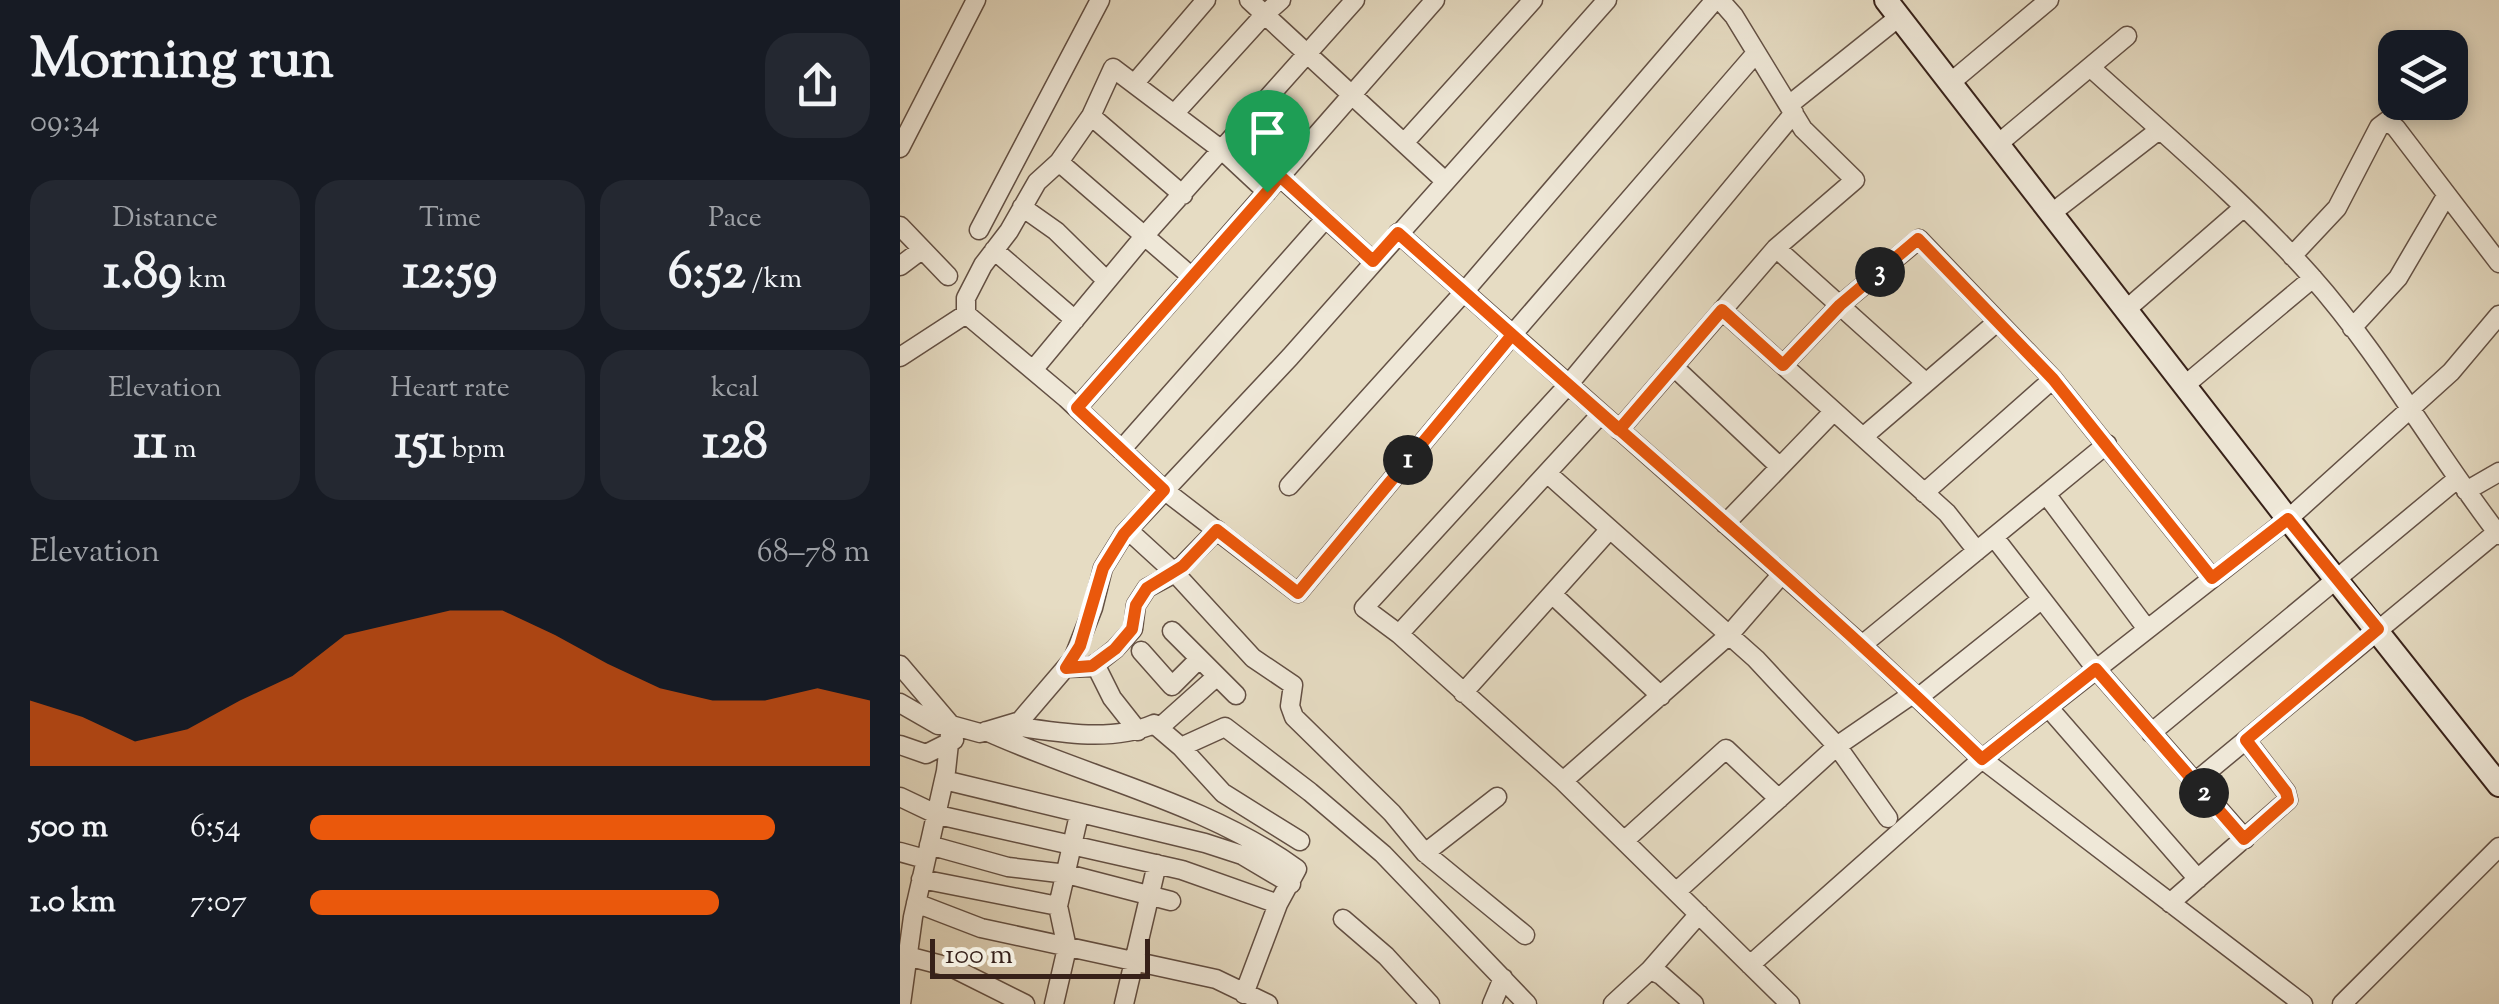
<!DOCTYPE html>
<meta charset="utf-8">
<style>
:root{--surface:#171b24;--page:#242831;--text:#f1f3f6;--muted:#9ea1a6;--accent:#ea580c}
body{margin:0;font-family:"Sorts Mill Goudy",serif;background:var(--page);color:var(--text);height:100vh;display:flex;flex-direction:column;font-size:38px;white-space:nowrap}
*{box-sizing:border-box;margin:0}
p{font-size:32px;color:var(--muted)}
.icon{flex:none;width:55px;height:55px;fill:none;stroke:currentColor;stroke-width:2;stroke-linecap:round;stroke-linejoin:round}
.map{position:relative;flex:1;overflow:hidden}
.side{display:flex;flex-direction:column;background:var(--surface);width:900px}
.side>*{flex:none}
.tools{position:absolute;left:1478px;top:30px;display:grid;gap:20px}
.tools a{display:grid;place-items:center;width:90px;height:90px;border-radius:20px;background:var(--surface);box-shadow:0 5px 15px #0003;font-size:50px}
.scale{position:absolute;left:30px;bottom:25px;width:220px;box-sizing:border-box;padding-left:10px;border:5px solid #372119;border-top:0;font-size:28px;line-height:35px;white-space:nowrap;color:#372119;-webkit-text-stroke:8px #efe8d8;paint-order:stroke}
.pin{position:absolute;display:grid;place-items:center;width:85px;height:85px;color:#fff;margin:-102px -42px;border-radius:50% 50% 50% 0;rotate:-45deg;box-shadow:0 0 10px #0007}
.pin .icon{rotate:45deg}
.km{position:absolute;width:50px;height:50px;margin:-25px;border-radius:50%;background:#222;color:#fff;font-size:28px;line-height:50px;text-align:center}
.round{display:grid;place-items:center;flex:none;width:105px;height:105px;border-radius:30px;background:var(--page)}
.overview{display:flex;align-items:center;justify-content:space-between;height:170px;padding:0 30px}
h1{font-size:55px;font-weight:700;line-height:75px}
.figures{display:grid;grid-template-columns:repeat(3,1fr);gap:15px;height:170px;padding:10px 30px}
.figures div{display:grid;align-content:center;border-radius:25px;background:var(--page);text-align:center}
.figures b{font-size:50px;font-weight:700}
.figures small{font-size:28px;font-weight:400}
.figures p{font-size:28px}
.chart{height:280px;padding:20px 30px}
.chart p{display:flex;justify-content:space-between}
.chart svg{width:100%;height:180px;margin-top:10px;fill:var(--accent);opacity:.7}
ul{padding:0 30px;list-style:none;font-size:32px}
li{display:grid;grid-template-columns:160px 120px 1fr;align-items:center;height:75px}
li i{height:25px;border-radius:12px;background:var(--accent)}
main{display:flex;flex:1;min-height:0}
.map>svg:first-child{display:block}
</style>
<main>
<section class="side">
<div class="overview"><div><h1>Morning run</h1><p>09:34</p></div><a class="round"><svg class="icon" aria-label="share" viewBox="0 0 24 24"><path d="M12 15V3M7 8l5-5 5 5M5 13v7h14v-7"/></svg></a></div>
<div class="figures">
<div><p>Distance</p><b>1.89<small> km</small></b></div>
<div><p>Time</p><b>12:59</b></div>
<div><p>Pace</p><b>6:52<small> /km</small></b></div>
</div>
<div class="figures">
<div><p>Elevation</p><b>11<small> m</small></b></div>
<div><p>Heart rate</p><b>151<small> bpm</small></b></div>
<div><p>kcal</p><b>128</b></div>
</div>
<div class="chart"><p><span>Elevation</span>68–78 m</p>
<svg viewBox="0 0 160 44" preserveAspectRatio="none"><path d="M0 44V28L10 32L20 38L30 35L40 28L50 22L60 12L70 9L80 6L90 6L100 12L110 19L120 25L130 28L140 28L150 25L160 28V44z"/></svg>
</div>
<ul>
<li><b>500 m</b>6:54<i style="width:83%"></i></li>
<li><b>1.0 km</b>7:07<i style="width:73%"></i></li>
</ul>
</section>
<div class="map">
<svg width="1599" height="1004" viewBox="0 0 1599 1004">
<rect width="100%" height="100%" fill="#e6dcc3"/>
<filter id="stains"><feTurbulence type="fractalNoise" baseFrequency=".002" numOctaves="4"/><feColorMatrix values="0 0 0 0 .2 0 0 0 0 .09 0 0 0 0 .02 0 0 0 .5 -.17"/></filter>
<radialGradient id="worn" r=".72"><stop offset=".6" stop-color="#630" stop-opacity="0"/><stop offset="1" stop-color="#630" stop-opacity=".3"/></radialGradient>
<g fill="none" stroke-linecap="round" stroke-linejoin="round">
<defs>
<path id="street" d="M349,0L545,181
M1190,67C1265,135 1344,201 1411,276C1482,356 1534,451 1599,535
M1050,83L1149,0
M234,84L306,0
M889,105L999,17
M274,114L364,15L381,0
M191,116L283,195
M504,143L633,0
M1098,144L1227,36
M0,148L76,0
M159,162L292,277
M380,177L473,261
M122,207L156,231L207,281
M1153,212L1259,130
M0,226L48,276
M79,230L200,0
M498,233L962,645L1082,759L1403,1004
M876,248L1025,382
M94,250L175,320
M1392,256L1437,208L1479,127L1487,121L1496,128L1599,263
M0,266L20,251
M1228,308L1344,207
M822,310L1047,513L1077,551
M66,314V298L83,265L109,231L137,182L159,162L191,116L213,68L323,151L367,192
M1452,328L1498,278L1546,196
M0,357L66,314L166,398L264,490L398,593L612,335L856,53
M883,365L940,305L1019,239L1153,379L1312,578
M774,367L880,467
M133,370L246,234L455,0
M1284,386L1413,278
M177,408L535,0
M719,430L876,248L955,180L903,129L834,16L820,0
M963,437L1097,322
M221,450L426,218
M647,473L856,659L937,746L988,818
M389,486L564,292L815,0
M1566,491L1599,472
M1024,493L1153,379
M1146,494L1247,629
M825,524L934,411
M317,530L275,573L353,658L393,685L390,706L394,717L492,813L525,853L625,935
M1094,537L1196,669L1345,839
M652,594L761,696
M272,631L336,695
M499,634L701,414
M962,645L1207,444
M241,651L272,686L298,660
M195,664L212,698L238,731
M0,665L51,725L46,771L13,917L1,1004
M166,668L192,667L215,649L233,629L236,605L247,588L275,573L228,530
M563,693L710,529
M1019,697L1142,599
M0,703L38,725H51L80,733L120,721L173,659L193,608L203,568L224,534L390,357L707,0
M1148,707L1298,879
M108,725C154,732 211,743 254,724L281,747L325,727L410,792L483,854L627,1004
M259,728L316,677
M86,731C189,778 304,802 397,869L378,904L344,994
M1251,733L1557,479
M0,745L26,754L54,740
M281,747L323,793L400,841
M44,780L305,843L342,855L391,884
M663,781L829,635L882,574
M1295,782L1597,532
M0,797L38,815L282,870L378,904
M724,841L826,749L879,799
M29,845L108,867L167,874L271,901
M0,852L25,859
M525,853L597,797
M21,879L158,906
M776,892L937,746L1014,693
M16,903L81,928L316,979L368,1004
M1270,903L1388,800L1386,792L1346,740
M443,919L486,956L530,1004
M7,956L53,968L125,1004
M850,965L1082,759L1388,519L1551,372L1599,315
M750,970L799,914
M154,1004L167,948L158,906L179,815
M224,1004L257,864
M592,1004L603,978
M713,1004L750,970L761,975L794,1004
M890,1004L663,781L499,634L464,608L668,385L894,113
M1442,1004L1599,847"/>
<path id="secondary" d="M986,0L1388,519L1599,785"/>
</defs>
<!-- street casing -->
<use href="#street" stroke="#635044" stroke-width="21"/>
<!-- secondary casing -->
<use href="#secondary" stroke="#372119" stroke-width="26"/>
<!-- street -->
<use href="#street" stroke="#efe8d8" stroke-width="18"/>
<!-- secondary -->
<use href="#secondary" stroke="#efe8d8" stroke-width="22"/>
</g>
<g fill="none" stroke-linecap="round" stroke-linejoin="round">
<defs>
<path id="route" d="M367,192L177,408L264,490L224,534L203,568L180,646L166,668L192,666L215,649L232,629L236,605L247,588L283,566L317,530L398,593L612,335C770,475 931,612 1082,759L1196,669L1344,839L1388,800L1386,792L1346,740L1478,629L1388,519L1312,578L1153,379L1018,239L940,305L883,365L822,310L719,430C646,364 571,299 498,233L473,261L380,176L367,192"/>
</defs>
<!-- route casing -->
<use href="#route" stroke="#fff" stroke-width="20"/>
<!-- route -->
<use href="#route" stroke="#ea580c" stroke-width="12"/>
</g>
<rect width="100%" height="100%" filter="url(#stains)"/>
<rect width="100%" height="100%" fill="url(#worn)"/>
</svg>
<div class="tools">
<a><svg class="icon" aria-label="layers" viewBox="0 0 24 24"><path d="M12 4l9 5-9 5-9-5zM3 14l9 5 9-5"/></svg></a>
</div>
<div class="scale">100 m</div>
<div class="pin" style="left:367px;top:192px;background:#1e9e55"><svg class="icon" aria-label="arrive" viewBox="0 0 24 24"><path d="M6 21V4h12l-3 4 3 4H6"/></svg></div>
<b class="km" style="left:508px;top:460px">1</b>
<b class="km" style="left:1304px;top:793px">2</b>
<b class="km" style="left:980px;top:272px">3</b>
</div>
</main>
